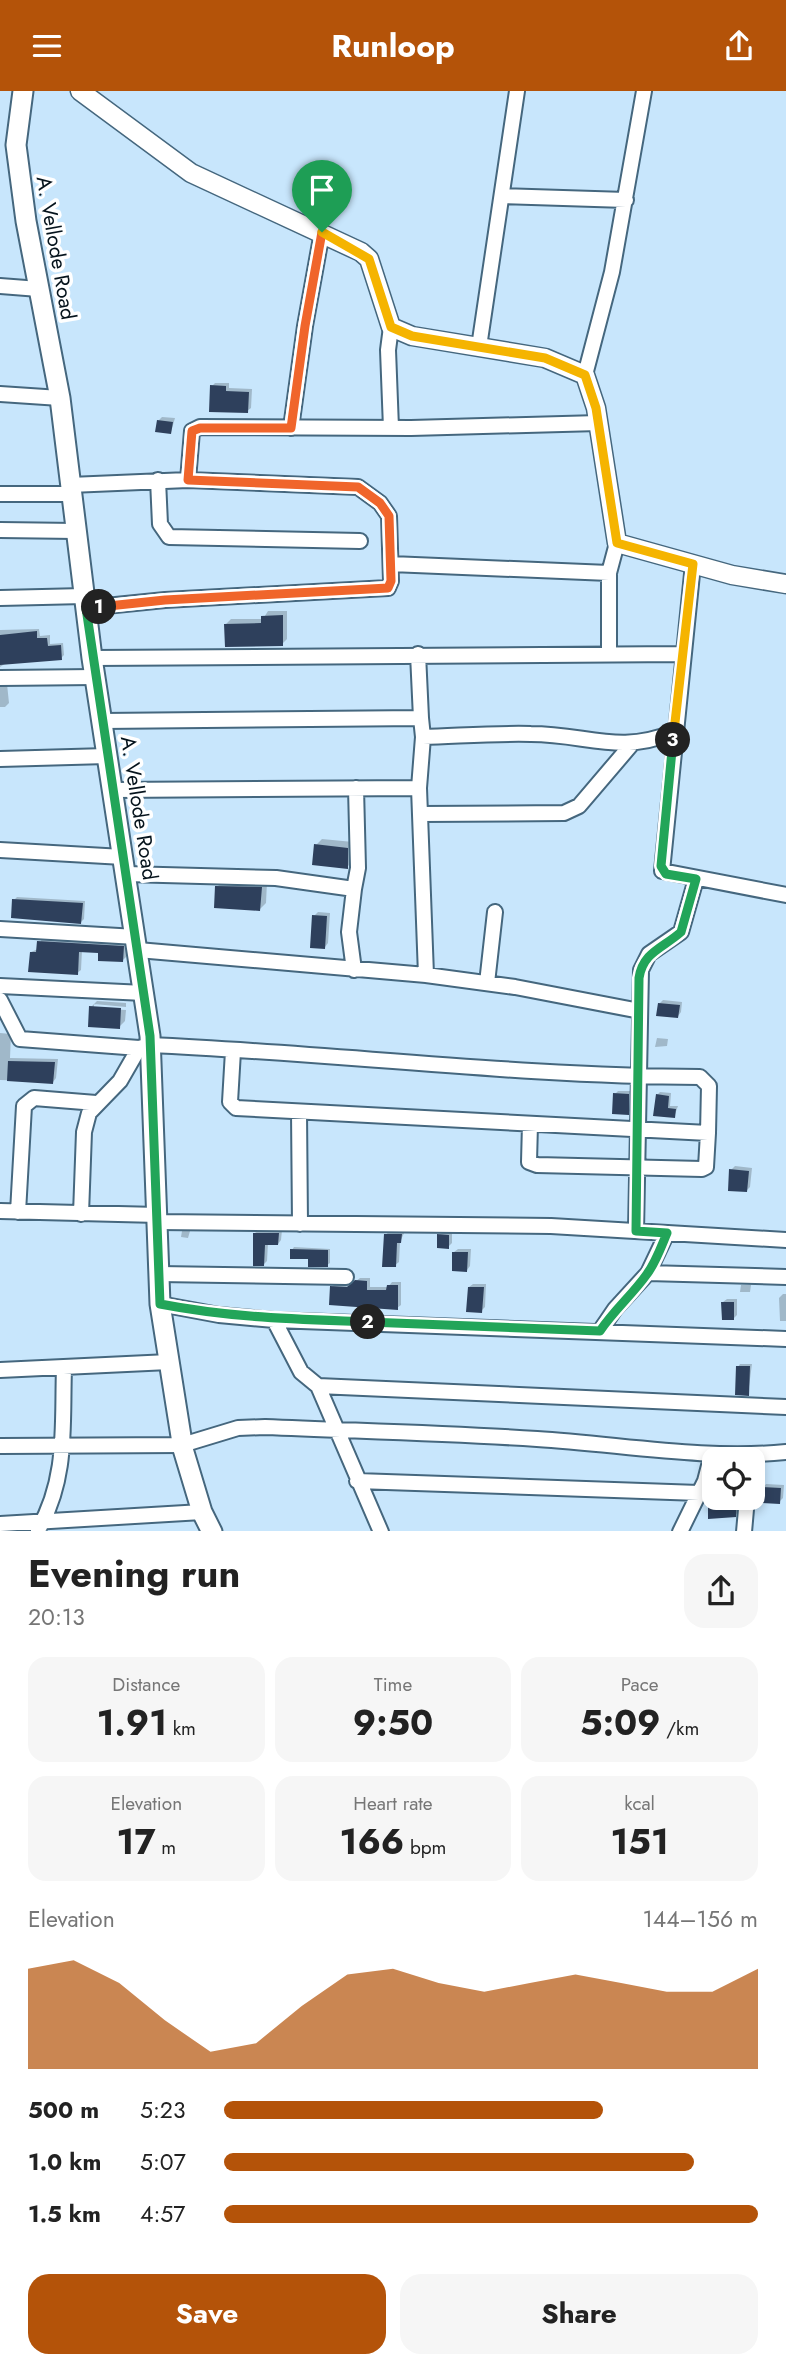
<!DOCTYPE html>
<meta charset="utf-8">
<style>
:root{--surface:#fff;--page:#f6f6f6;--text:#222;--muted:#767676;--accent:#b45309}
body{margin:0;font-family:Jost,sans-serif;background:var(--page);color:var(--text);height:100vh;display:flex;flex-direction:column;font-size:26px;white-space:nowrap}
*{box-sizing:border-box;margin:0}
p{font-size:23px;color:var(--muted)}
.icon{flex:none;width:38px;height:38px;fill:none;stroke:currentColor;stroke-width:2;stroke-linecap:round;stroke-linejoin:round}
.map{position:relative;height:1440px;overflow:hidden}
.sheet{display:flex;flex-direction:column;background:var(--surface);flex:1}
.sheet>*{flex:none}
.controls{position:absolute;left:702px;top:1356px;display:grid;gap:14px}
.controls a{display:grid;place-items:center;width:63px;height:63px;border-radius:14px;background:var(--surface);box-shadow:0 4px 10px #0003;font-size:35px}
.pin{position:absolute;display:grid;place-items:center;width:60px;height:60px;color:#fff;margin:-72px -30px;border-radius:50% 50% 50% 0;rotate:-45deg;box-shadow:0 0 7px #0007}
.pin .icon{rotate:45deg}
.km{position:absolute;width:35px;height:35px;margin:-18px;border-radius:50%;background:#222;color:#fff;font-size:19px;line-height:35px;text-align:center}
.round{display:grid;place-items:center;flex:none;width:74px;height:74px;border-radius:21px;background:var(--page)}
.head{display:flex;align-items:center;justify-content:space-between;height:119px;padding:0 28px}
h1{font-size:38px;font-weight:700;line-height:52px}
.stats{display:grid;grid-template-columns:repeat(3,1fr);gap:10px;height:119px;padding:7px 28px}
.stats div{display:grid;align-content:center;border-radius:18px;background:var(--page);text-align:center}
.stats b{font-size:35px;font-weight:700}
.stats small{font-size:19px;font-weight:400}
.stats p{font-size:19px}
.chart{height:196px;padding:14px 28px}
.chart p{display:flex;justify-content:space-between}
.chart svg{width:100%;height:126px;margin-top:7px;fill:var(--accent);opacity:.7}
.action{display:flex;gap:14px;margin-top:auto;padding:14px 28px}
.action a{flex:1;height:80px;border-radius:21px;background:var(--accent);color:#fff;font-size:28px;font-weight:700;line-height:80px;text-align:center}
.action a+a{background:var(--page);color:var(--text)}
ul{padding:0 28px;list-style:none;font-size:23px}
li{display:grid;grid-template-columns:112px 84px 1fr;align-items:center;height:52px}
li i{height:18px;border-radius:9px;background:var(--accent)}
header{display:flex;justify-content:space-between;align-items:center;height:91px;padding:0 28px;background:var(--accent);color:#fff;font-size:32px;font-weight:700}
.map>svg:first-child{display:block}
</style>
<header><svg class="icon" aria-label="menu" viewBox="0 0 24 24"><path d="M4 6h16M4 12h16M4 18h16"/></svg>Runloop<svg class="icon" aria-label="share" viewBox="0 0 24 24"><path d="M12 15V3M7 8l5-5 5 5M5 13v7h14v-7"/></svg></header>
<div class="map">
<svg width="786" height="1441" viewBox="0 0 786 1441">
<rect width="100%" height="100%" fill="#c8e6fc"/>
<!-- shadow -->
<path fill="#0003" d="M215,292H229V297L252,298L251,317L247,320L212,295Z
M162,326L175,327L171,341L158,330Z
M268,520H287V548L282,553L226,533L231,528H263Z
M39,538L40,545L50,544V553L63,552L64,564L61,567L6,572L0,576V539Z
M0,591L7,593L9,612L5,616H0Z
M322,748L353,751V770L347,776L316,754Z
M223,790L267,791L266,812L260,818L217,796Z
M17,806L85,810L84,828L81,831L14,809Z
M318,821L330,822L328,852L325,856L314,825Z
M42,847L127,852L126,866L122,870L100,861L82,859L81,879L77,882L31,861L38,858Z
M663,909L682,911L681,921L678,925L659,913Z
M97,910L126,912V916L94,913V917L126,919L125,930L119,936L91,916Z
M0,942L11,943L10,967L58,968L56,987L53,991L0,989Z
M657,947L668,948L667,955L655,956Z
M618,1000H632V1018L628,1022L615,1003Z
M660,1001L671,1002L670,1015H678L674,1026L657,1004Z
M735,1075L752,1077L750,1096L747,1099L731,1079Z
M258,1139H282L281,1149L278,1153L268,1152L267,1170L264,1173L255,1142Z
M190,1140L188,1147L181,1146L182,1140Z
M389,1140H405L400,1151L399,1171L395,1174L386,1144Z
M443,1141H452V1152L448,1156L439,1144Z
M294,1156L330,1158V1172L327,1174L292,1159Z
M458,1158H471L470,1175L467,1179L454,1161Z
M360,1187H370V1196H388L392,1191H401V1214L397,1217L332,1196L335,1193H352Z
M473,1193H486L485,1216L481,1220L469,1196Z
M751,1194L750,1201H740L741,1194Z
M783,1203H786V1230H780L779,1207Z
M727,1208H737V1224L733,1228L723,1211Z
M740,1273H752L748,1303L738,1276Z
M766,1393L784,1394L783,1407L779,1411L763,1397Z
M714,1408L740,1409L739,1421L735,1424L710,1412Z"/>
<!-- building -->
<path fill="#2e405c" d="M210,294L226,295V300L249,301L248,322L209,321Z
M157,329L173,331L171,343L155,341Z
M283,524V555L225,556L224,533L261,532V525Z
M37,540V547H47L48,555L61,554L62,569L0,574V544Z
M314,753L348,757V778L312,774Z
M215,795L262,796L260,820L214,817Z
M12,808L83,812L81,833L11,827Z
M312,824L327,825L325,858L310,857Z
M37,850L124,855L123,871L98,870V862L79,861L78,884L28,881L30,861H36Z
M658,912L680,914L678,927L656,925Z
M89,915L121,917L120,938L88,936Z
M8,970L55,971L53,993L7,990Z
M613,1002L629,1003V1024L612,1023Z
M656,1003L669,1005L668,1017L676,1018L675,1027L653,1025Z
M729,1078L749,1080L747,1101L728,1100Z
M253,1142H279L278,1154H265L264,1175H253Z
M384,1143H402L401,1152H397L396,1176H382Z
M437,1143L449,1144V1158L437,1157Z
M290,1158L328,1159V1176H308V1168H290Z
M452,1161H468L467,1181L452,1180Z
M355,1189L367,1190V1199H386L387,1194H398V1219L329,1214L330,1195L347,1196Z
M468,1196H484L482,1222L466,1221Z
M721,1211H734V1229H722Z
M736,1275H750L749,1305L735,1304Z
M761,1396L781,1397L780,1413L760,1412Z
M708,1411L737,1412L736,1426L708,1428Z"/>
<g fill="none" stroke-linecap="round" stroke-linejoin="round">
<defs>
<path id="minor" d="M502,105L626,109
M0,195L39,198
M391,236L388,259L391,337
M479,256L517,0
M585,284L612,181L644,0
M0,303L60,307
M291,337L305,235L322,141
M158,389L160,433L169,446L360,450
M188,389L192,340L200,336L411,337L599,332
M70,394L188,389L358,396L380,412L389,425L391,490L388,497L165,509L86,517
M0,403H72
M0,439L76,440
M391,473L609,482L617,452
M693,473L662,780L786,804
M609,482V562
M0,507L84,505
M418,563L421,627
M92,567L682,563
M0,587L95,586
M102,630L421,627L423,646C459,645 495,642 531,643C587,643 619,664 674,641
M423,646L419,697L426,884
M0,668L107,665
M113,699L419,697
M421,723L564,722L579,715L631,654
M0,759L123,766
M126,783L276,787L354,798L349,841L354,879
M354,798L358,777L356,697
M0,838L136,846
M138,859L426,884L515,896L640,920
M487,892L495,821
M0,895L144,902
M0,909L20,948L139,957
M233,960L230,1011L236,1017L708,1042L706,1076L702,1078L537,1074L529,1071L530,1033
M299,1021L300,1133
M0,1120L158,1124
M18,1121L24,1015L34,1007L96,1012
M81,1123L84,1041L89,1022L120,990L139,957L150,954C333,962 516,985 700,986L709,995L708,1042
M158,1131L551,1135L786,1149
M636,1140L641,879L649,863L681,841L696,788
M648,1182L786,1186
M159,1183L346,1186
M160,1213L219,1224L274,1229L786,1248
M274,1229L301,1281L318,1295L381,1441
M600,1240L615,1218L648,1182L667,1142
M0,1279L169,1271
M318,1295L786,1316
M0,1355L182,1354L238,1337L265,1336C356,1340 446,1342 537,1348C620,1353 703,1369 786,1361
M357,1390L699,1402
M0,1433L202,1421
M38,1439C68,1387 62,1335 64,1277
M680,1441L705,1390L712,1363
M744,1441L747,1407"/>
<path id="tertiary" d="M80,0L191,82L361,161L369,168L391,236L412,245L545,267L585,284L596,317L617,452L732,484L786,493"/>
<path id="secondary" d="M23,0L16,54L26,130L60,307L92,567L150,945L160,1213L183,1358L202,1421L212,1441"/>
</defs>
<!-- minor casing -->
<use href="#minor" stroke="#45677e" stroke-width="18"/>
<!-- tertiary casing -->
<use href="#tertiary" stroke="#45677e" stroke-width="21"/>
<!-- secondary casing -->
<use href="#secondary" stroke="#45677e" stroke-width="23"/>
<!-- minor -->
<use href="#minor" stroke="#fff" stroke-width="14"/>
<!-- tertiary -->
<use href="#tertiary" stroke="#fff" stroke-width="18"/>
<!-- secondary -->
<use href="#secondary" stroke="#fff" stroke-width="19"/>
</g>
<g fill="none" stroke-linecap="round" stroke-linejoin="round">
<defs>
<path id="split-1" d="M99,516L165,509L388,497L391,490L389,425L380,412L358,396L188,389L192,340L200,337H291L305,235L322,141"/>
<path id="split-2" d="M99,516L86,517L150,945L160,1213C233,1227 295,1228 368,1231"/>
<path id="split-3" d="M368,1231L600,1240C614,1219 633,1203 647,1183C656,1171 661,1156 667,1142L636,1140L639,887C643,861 663,857 681,841L696,788L666,783L661,775L673,649"/>
<path id="split-4" d="M322,141L369,168L391,236L412,245L545,267L585,284L596,317L617,452L693,473L673,649"/>
</defs>
<!-- split-1 casing -->
<use href="#split-1" stroke="#fff" stroke-width="14"/>
<!-- split-2 casing -->
<use href="#split-2" stroke="#fff" stroke-width="14"/>
<!-- split-3 casing -->
<use href="#split-3" stroke="#fff" stroke-width="14"/>
<!-- split-4 casing -->
<use href="#split-4" stroke="#fff" stroke-width="14"/>
<!-- split-1 -->
<use href="#split-1" stroke="#f0652b" stroke-width="9"/>
<!-- split-2 -->
<use href="#split-2" stroke="#22a559" stroke-width="9"/>
<!-- split-3 -->
<use href="#split-3" stroke="#22a559" stroke-width="9"/>
<!-- split-4 -->
<use href="#split-4" stroke="#f5b400" stroke-width="9"/>
</g>
<g text-anchor="middle" stroke-width="7" stroke-linejoin="round" paint-order="stroke">
<!-- street labels -->
<g font-size="21" fill="#05131c" stroke="#fff">
<text transform="translate(56 157) rotate(80)" y="7">A. Vellode Road</text>
<text transform="translate(139 717) rotate(81)" y="7">A. Vellode Road</text>
</g>
</g>
</svg>
<div class="controls">
<a><svg class="icon" aria-label="locate" viewBox="0 0 24 24"><circle cx="12" cy="12" r="6"/><path d="M12 2v4M12 18v4M2 12h4M18 12h4"/></svg></a>
</div>
<div class="pin" style="left:322px;top:141px;background:#1e9e55"><svg class="icon" aria-label="arrive" viewBox="0 0 24 24"><path d="M6 21V4h12l-3 4 3 4H6"/></svg></div>
<b class="km" style="left:99px;top:516px">1</b>
<b class="km" style="left:368px;top:1231px">2</b>
<b class="km" style="left:673px;top:649px">3</b>
</div>
<section class="sheet">
<div class="head"><div><h1>Evening run</h1><p>20:13</p></div><a class="round"><svg class="icon" aria-label="share" viewBox="0 0 24 24"><path d="M12 15V3M7 8l5-5 5 5M5 13v7h14v-7"/></svg></a></div>
<div class="stats">
<div><p>Distance</p><b>1.91<small> km</small></b></div>
<div><p>Time</p><b>9:50</b></div>
<div><p>Pace</p><b>5:09<small> /km</small></b></div>
</div>
<div class="stats">
<div><p>Elevation</p><b>17<small> m</small></b></div>
<div><p>Heart rate</p><b>166<small> bpm</small></b></div>
<div><p>kcal</p><b>151</b></div>
</div>
<div class="chart"><p><span>Elevation</span>144–156 m</p>
<svg viewBox="0 0 160 44" preserveAspectRatio="none"><path d="M0 44V9L10 6L20 14L30 27L40 38L50 35L60 22L70 11L80 9L90 14L100 17L110 14L120 11L130 14L140 17L150 17L160 9V44z"/></svg>
</div>
<ul>
<li><b>500 m</b>5:23<i style="width:71%"></i></li>
<li><b>1.0 km</b>5:07<i style="width:88%"></i></li>
<li><b>1.5 km</b>4:57<i style="width:100%"></i></li>
</ul>
<div class="action"><a>Save</a><a>Share</a></div>
</section>
